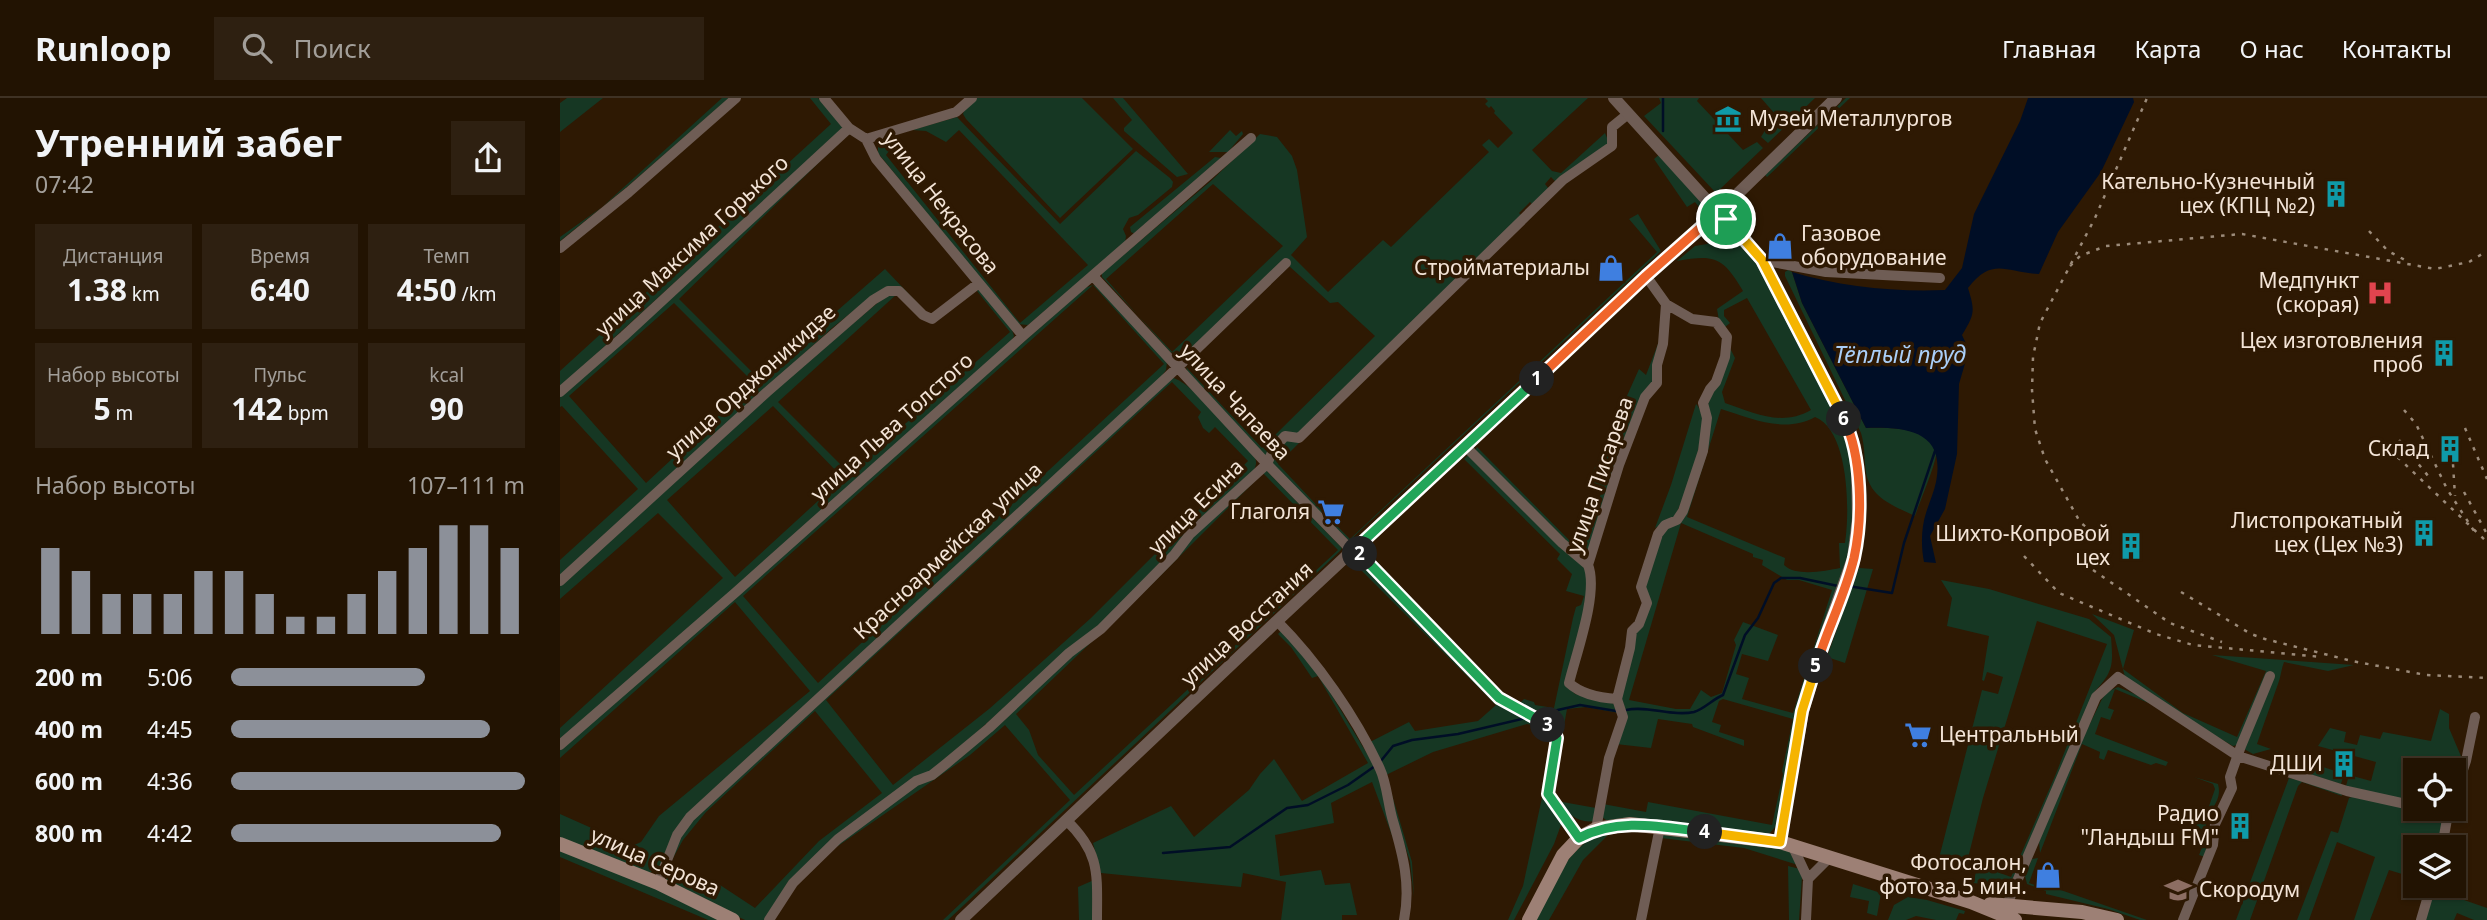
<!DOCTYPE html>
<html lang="ru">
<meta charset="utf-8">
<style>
:root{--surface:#221302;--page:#2e2011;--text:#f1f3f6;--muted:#a29e99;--line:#3f3224;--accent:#8c9099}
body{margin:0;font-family:"Noto Sans",sans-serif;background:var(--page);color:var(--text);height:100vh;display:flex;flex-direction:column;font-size:26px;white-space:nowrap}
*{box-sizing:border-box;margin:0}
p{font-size:23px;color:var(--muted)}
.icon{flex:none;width:38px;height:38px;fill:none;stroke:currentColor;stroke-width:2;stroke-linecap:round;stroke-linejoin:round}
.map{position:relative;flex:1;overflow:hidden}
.drawer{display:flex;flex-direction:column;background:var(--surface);width:560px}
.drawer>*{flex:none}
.tools{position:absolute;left:1843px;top:660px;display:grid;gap:14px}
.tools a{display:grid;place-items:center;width:63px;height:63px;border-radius:0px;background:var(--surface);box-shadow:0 2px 5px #0004,0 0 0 2px var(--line);font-size:35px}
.pin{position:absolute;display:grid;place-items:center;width:60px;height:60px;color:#fff;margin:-30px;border:4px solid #fff;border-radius:50%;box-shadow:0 2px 7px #0007}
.km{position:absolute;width:35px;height:35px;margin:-18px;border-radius:50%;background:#222;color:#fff;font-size:19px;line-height:35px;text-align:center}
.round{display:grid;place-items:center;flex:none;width:74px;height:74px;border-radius:0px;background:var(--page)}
.summary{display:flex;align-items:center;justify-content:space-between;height:119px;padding:0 35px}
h1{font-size:38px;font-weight:700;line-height:52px}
.stats{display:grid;grid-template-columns:repeat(3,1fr);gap:10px;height:119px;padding:7px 35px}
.stats div{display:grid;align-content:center;border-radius:0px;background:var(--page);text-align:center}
.stats b{font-size:30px;font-weight:700}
.stats small{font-size:19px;font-weight:400}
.stats p{font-size:19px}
.chart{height:196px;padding:14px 35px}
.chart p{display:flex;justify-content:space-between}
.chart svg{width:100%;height:126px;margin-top:7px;stroke:var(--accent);stroke-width:6}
ul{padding:0 35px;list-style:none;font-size:23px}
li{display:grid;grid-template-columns:112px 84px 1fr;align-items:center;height:52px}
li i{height:18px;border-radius:9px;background:var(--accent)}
header{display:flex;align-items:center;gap:42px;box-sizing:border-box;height:98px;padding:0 35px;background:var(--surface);border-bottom:2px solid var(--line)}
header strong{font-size:33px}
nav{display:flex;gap:38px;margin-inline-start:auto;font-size:24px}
.search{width:490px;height:63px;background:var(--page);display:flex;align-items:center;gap:18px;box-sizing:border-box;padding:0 24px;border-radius:0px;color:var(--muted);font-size:26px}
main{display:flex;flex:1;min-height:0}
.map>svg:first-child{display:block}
</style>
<header>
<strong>Runloop</strong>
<div class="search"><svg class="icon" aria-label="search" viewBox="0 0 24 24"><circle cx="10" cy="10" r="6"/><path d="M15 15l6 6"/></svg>Поиск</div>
<nav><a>Главная</a><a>Карта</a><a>О нас</a><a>Контакты</a></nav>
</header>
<main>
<section class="drawer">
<div class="summary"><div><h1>Утренний забег</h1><p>07:42</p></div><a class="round"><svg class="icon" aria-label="share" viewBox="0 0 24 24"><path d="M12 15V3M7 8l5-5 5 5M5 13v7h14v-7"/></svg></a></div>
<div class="stats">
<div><p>Дистанция</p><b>1.38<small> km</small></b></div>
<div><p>Время</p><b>6:40</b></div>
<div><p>Темп</p><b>4:50<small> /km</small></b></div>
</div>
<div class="stats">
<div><p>Набор высоты</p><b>5<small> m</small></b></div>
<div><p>Пульс</p><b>142<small> bpm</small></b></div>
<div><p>kcal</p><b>90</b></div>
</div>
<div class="chart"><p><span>Набор высоты</span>107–111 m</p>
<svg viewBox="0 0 160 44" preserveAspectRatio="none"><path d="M5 44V14M15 44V22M25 44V30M35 44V30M45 44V30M55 44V22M65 44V22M75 44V30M85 44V38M95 44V38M105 44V30M115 44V22M125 44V14M135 44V6M145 44V6M155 44V14"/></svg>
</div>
<ul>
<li><b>200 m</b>5:06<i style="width:66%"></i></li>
<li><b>400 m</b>4:45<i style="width:88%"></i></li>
<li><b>600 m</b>4:36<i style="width:100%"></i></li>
<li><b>800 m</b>4:42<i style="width:92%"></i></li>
</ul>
</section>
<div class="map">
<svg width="1927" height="822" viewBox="0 0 1927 822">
<rect width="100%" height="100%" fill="#2e1903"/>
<!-- green -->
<path fill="#163723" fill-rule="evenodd" d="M7,0H43L0,34V5Z
M162,0H169L68,88L0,143V139L42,109Z
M250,0H258L284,30L0,289V273L271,26Z
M417,0H522L573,51L500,120L406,21L403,16L405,10Z
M553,0H563L628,76L617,79L564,33V30L572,22Z
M925,0H1028L972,52L992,73L1001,75L1045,35L1050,47L996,84L991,79L985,86L989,91L973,107L970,104L959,115L962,118L738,337L723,335L715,341L706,359L628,274L626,269L702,350L815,238L778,204L770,205L729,168L622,258H616L542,179V175L651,83L700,36L717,39L732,58L737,72L747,139L731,157L768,194L823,142L831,149L929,54L922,47L929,41L938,50L953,35L934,15L935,13L931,8L929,10L925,6L928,3ZM653,86L723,148L611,255L546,181Z
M1099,0H1139L1137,3L1183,52L1197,44L1203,50L1156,95L1084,18L1101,5Z
M1201,0H1255L1208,45L1201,39L1215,16Z
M1286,0H1290L1207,79L1205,77Z
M397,19L500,126L576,53L610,80L613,84L612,89L578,117L569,120L563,131L566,138L565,145L468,227L457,226L318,55V47L321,43L329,53L326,57L460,225L528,167L399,32L386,44L366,33L352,32Z
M670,32L676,38L682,33L683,36L668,54H649Z
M285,39L119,201L199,281L325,171L368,216L340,191L312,198L272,230L0,479V462L78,391L2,308L0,309V298ZM114,205L194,285L86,385L9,298Z
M1101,55L1144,106L1146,111L1143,114L1135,104L1127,109L1094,61Z
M655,59L661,60L575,136L571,134L570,129Z
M1078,116L1101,153L789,443L773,427L774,425L790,441L1097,154L1069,121Z
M1162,134L1169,140L1179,143L1197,164L1282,325L1289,349L1293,380L1292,446L1217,727L1209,736L1050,725L1042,719L1043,706L1086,714L1088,704L1212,727L1223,676L1222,673L1233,621L1163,601L1159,603L1152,624L1161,627L1159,634L1184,642V648L1133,629L1132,626L1098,621L1091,650L1056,646L1061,600L1075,535L1081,526L1085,487L1100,437L1125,414L1148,306L1170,250L1175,260L1162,294L1165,305C1195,315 1221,329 1251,312L1187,200L1164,212V218L1170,225L1165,229L1159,223L1157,211L1183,193C1163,159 1155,156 1117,163L1135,148L1147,146ZM1161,311C1190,320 1225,336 1255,319C1289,332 1290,413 1285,445H1279L1280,470C1265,473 1236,479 1224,467L1225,460L1127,419ZM1121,425L1193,456V459L1203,462L1202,467L1227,482H1239L1272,492L1233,615L1182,601L1189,580L1176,576L1182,556L1208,563L1218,537L1183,524L1174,542L1176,547L1162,595L1151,599L1141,592L1130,611H1116L1069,602Z
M1228,172L1232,174L1242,205L1306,330C1325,329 1374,328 1376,356C1376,366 1359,406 1355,418C1334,408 1310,400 1306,374C1304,361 1305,348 1301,335L1225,178V174Z
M533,187L537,188L607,264L606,272L601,279L128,715L101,767L93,774L86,775L0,741V716L72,748L81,744L99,718L250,593L175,504L0,660V652L525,190ZM533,187L604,266L258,585L183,498Z
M419,191L452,232L454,238L450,245L167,497L0,642V630L163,480L98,415L0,501V487L216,290L327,197L337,196L218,304L289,375L450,234L417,193ZM213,308L283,380L175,479L107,402Z
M1101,238L1094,286L1026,462L915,352L917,349L1010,443L1025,429L1042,394L1027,387L1079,271L1086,277Z
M613,280C633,285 676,338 692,355C697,362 697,365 694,372L627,433L611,454L538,528L508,552L386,662L370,674L354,680L276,739L228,784L205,822H185L106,784C105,760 120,738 134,720L545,337L606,281ZM612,284L641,314L638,319L643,330L649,335L655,329L688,363L531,520L429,611L333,687L266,602ZM255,613L322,695L259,743L195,810L157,785L150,793L108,769L123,742L146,714Z
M1136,306C1157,328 1125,394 1115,419L1095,430L1111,387Z
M726,341L740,344L718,366L765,416H762L711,365L716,353Z
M909,356L1000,447L1025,467L1028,476V498L1006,585L1015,596L1055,606L1060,610L1061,620L1047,660L1035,723C1018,726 1007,715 997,703L1036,710L1049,645L1056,633L1059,615L1026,609L1007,611L992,694C995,675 1007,643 995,627L960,605L964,601L974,604L975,607L994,610L1013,520L1016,509L1021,507L1024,498L1006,493L1012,476L997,461L1000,456L904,361Z
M705,371L782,450L780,453L388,822H383L510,702L445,627L410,657L278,748L279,743L357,686L390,667ZM703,375L778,452L514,697L478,657L469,632L456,616L587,491Z
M806,452L939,594L913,572L804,455Z
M798,459L909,576L988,630L967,626L873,654L826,677L852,764L854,799L850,763L810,644L849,624L855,633L918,623L936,607L793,464Z
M1299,470L1313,471L1285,565L1267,559Z
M1381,482L1429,491L1529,521L1551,539C1553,566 1554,573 1535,593L1451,789C1438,786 1426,787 1413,785L1418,767L1451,779L1495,678L1547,546L1477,523L1423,700L1407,764L1387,757L1382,772H1376L1422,592L1438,596L1443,579L1427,574L1424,583L1422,582L1429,538L1387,528L1392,500Z
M1532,516L1574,532L1563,571L1623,615L1677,639L1706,573L1652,557L1794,567L1768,573L1724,564C1721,571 1721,579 1718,586C1711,606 1704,625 1697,646L1711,651L1693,656L1677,647L1673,648L1638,628L1565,579L1554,537Z
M722,532L756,571L818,674L833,740L812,684L771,705L774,725L715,737L720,778L761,772L765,787L790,785L797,817H782V822H721L726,784L683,775L681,789L541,775L533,745L611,708L634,739L689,692L700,676L714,661L742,703L808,665L758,578L752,580L731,549L718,536Z
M1558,589L1584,600L1591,606L1555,591L1548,610L1554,612L1550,622L1541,619L1535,636L1608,664L1606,668L1596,665L1591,667L1548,652L1544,662L1539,660L1540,654L1522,646L1480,755L1479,743L1519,648L1542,601L1547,594Z
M1880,611L1889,616V630L1903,663L1894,691V672H1855V704L1786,688L1789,677L1811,683L1816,664L1758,648L1770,630L1786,634L1784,644L1797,647L1800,637L1820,641L1823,634L1871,643Z
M1716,653L1784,676L1781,686L1727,669Z
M1634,679L1658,686C1663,705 1647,711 1646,728L1650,735L1645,759L1639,757L1648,734L1635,728L1641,709L1648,711L1655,691L1653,686Z
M1729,680L1780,692L1782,698L1742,684L1738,688L1690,822H1676Z
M983,695L1002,724L994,746L954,822H948L963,788Z
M1796,697L1876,715L1882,724L1878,749H1855V780L1829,772L1810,822H1794L1815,759L1777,744L1749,822H1737L1771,733L1778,735L1789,700Z
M1102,735L1229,751L1238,767L1184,750L1101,740Z
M1040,736L1047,738L1023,762L989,822H975C991,790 1006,751 1040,736Z
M0,751L96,789L163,822H148L0,759Z
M1478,760L1469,785L1490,792L1492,789L1587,822H1580L1548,811L1486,796V793L1467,786L1465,778L1472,761Z
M1228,768L1240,771L1242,779L1239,822H1229Z
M534,782V822H519L518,789Z
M1293,786L1321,795L1317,818L1307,815L1309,803L1290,799Z
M1876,788H1882L1881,794L1927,810V822H1914L1897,815L1894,822H1865Z
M1348,799L1367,802L1405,813L1404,816L1399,815L1396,822H1376L1356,818L1346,822H1328L1334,807Z"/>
<!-- water -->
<path fill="#000e26" d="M1468,0H1573L1574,4L1541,74L1498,134L1479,176C1446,175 1433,158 1408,190C1415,213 1415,216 1402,237L1409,252L1399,286L1397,356L1385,411L1370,438L1376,465L1364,464C1361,449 1361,430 1366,415C1369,405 1374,394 1376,384C1386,332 1345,329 1306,330L1242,205L1232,174C1281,189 1334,194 1385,192L1402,170L1414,116L1460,23Z"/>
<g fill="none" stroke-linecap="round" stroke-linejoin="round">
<!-- stream -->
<path stroke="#000e26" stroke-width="2.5" d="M1103,0V33
M1288,488L1332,495L1344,445L1375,353
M1066,612C1088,607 1112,619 1134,614C1144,611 1153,601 1163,597L1185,537L1198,520L1214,485L1221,480H1240L1278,488
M980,616L1020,607L1056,613
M820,664L833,648L852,642L898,636L970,619
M603,755L670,749L727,710L748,707L788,687L815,668"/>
<!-- minor -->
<path stroke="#6f5d55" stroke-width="10" d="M264,0L289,30L306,41L316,61L463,238
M306,41L396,14L412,0
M0,150L69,94L176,0
M1201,162L1266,174L1380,180
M533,178L707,366L792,453
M0,294L64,238L289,30
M906,349L1002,445L1028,467
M795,451C821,480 849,508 876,537C896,557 915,580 937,598C954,612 990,616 997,640L988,696L1019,740
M0,483L207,294L313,202L328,193H339L363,217L372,221L419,185
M717,523C757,563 796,619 820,671C827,686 828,707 833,723C843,757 851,787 844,822
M1057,601C1041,600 1022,597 1009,585C1016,556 1039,494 1028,467L1059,367L1085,299L1097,285V267L1103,246L1106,206L1086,178
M0,647L176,494L463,238L691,40
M1894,699L1906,663L1915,619
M1867,710L1888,715
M506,722C541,755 537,777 537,822
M1036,731L1049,660L1063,619L1057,601L1070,550L1072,533L1079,526L1087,505L1081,489L1098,436L1105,427L1117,422L1123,413L1143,353L1147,320L1143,305L1150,291L1156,284L1165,259L1167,239L1156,224L1132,221L1106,206
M1232,747L1248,781L1246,822
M1882,749L1889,710
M1248,781L1270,759
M98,785L117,737L130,719L617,270L726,165
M1446,809L1536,599L1558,579L1678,658L1787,693L1855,708
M209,822L233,785L278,741L356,683L372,677L387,665L429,630L509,555L541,531L614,457L630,436L707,366L714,350L725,338L739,340L1003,82L1052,48V29L1068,16
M1081,822L1100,729
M1623,822L1653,747L1655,726L1672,690L1670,679L1681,648L1710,578
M1861,822L1871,788"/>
<!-- tertiary -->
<path stroke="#6f5d55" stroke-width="12" d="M1054,0L1201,162L1285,324L1295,348L1297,367L1298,420L1293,460L1262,547L1243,613L1220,744
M401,822L717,523L1086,178L1159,114L1276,0"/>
<!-- secondary -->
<path stroke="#9d8075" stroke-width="14" d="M0,746L98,785L173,822
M1430,806L1522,814L1557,822
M969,822L1003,757L1019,740L1036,731L1070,726L1220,744L1411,804L1455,822"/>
<!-- rail -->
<path stroke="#9c8b7a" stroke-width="2.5" stroke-dasharray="3.5 7" stroke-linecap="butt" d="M1809,133L1828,153L1845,162
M1510,168L1520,158L1546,148L1682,136L1875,171L1909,164L1927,153
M1844,312L1856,326L1887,391L1914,433
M1905,330L1927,381
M1839,342L1869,379
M1830,352L1927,444
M1893,366L1895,398
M1904,394L1927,436
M1541,442L1520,424L1485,361L1475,331L1472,292L1473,259L1480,225L1535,120L1587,0
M1464,458L1499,495L1596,536L1633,547L1762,559
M1533,472L1610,525L1662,544
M1621,494L1691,536L1705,541L1792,563L1866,577L1927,580"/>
</g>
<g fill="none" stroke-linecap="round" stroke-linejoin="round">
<defs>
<path id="split-1" d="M977,281L1086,178L1158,114L1166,121"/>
<path id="split-2" d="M800,456L795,451L977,281"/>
<path id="split-3" d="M800,456L939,600L988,627"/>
<path id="split-4" d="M988,627L995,634L997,640L988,696L1019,740C1059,719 1101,729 1145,734"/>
<path id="split-5" d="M1145,734L1220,744L1242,613L1256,568"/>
<path id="split-6" d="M1256,568C1267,532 1285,497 1294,460C1303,419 1302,358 1284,321"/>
<path id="split-7" d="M1166,121L1202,162L1284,321"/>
</defs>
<!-- split-1 casing -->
<use href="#split-1" stroke="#fff" stroke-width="14"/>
<!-- split-2 casing -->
<use href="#split-2" stroke="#fff" stroke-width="14"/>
<!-- split-3 casing -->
<use href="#split-3" stroke="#fff" stroke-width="14"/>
<!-- split-4 casing -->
<use href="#split-4" stroke="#fff" stroke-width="14"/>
<!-- split-5 casing -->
<use href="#split-5" stroke="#fff" stroke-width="14"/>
<!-- split-6 casing -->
<use href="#split-6" stroke="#fff" stroke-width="14"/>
<!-- split-7 casing -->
<use href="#split-7" stroke="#fff" stroke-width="14"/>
<!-- split-1 -->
<use href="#split-1" stroke="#f0652b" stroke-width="9"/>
<!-- split-2 -->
<use href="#split-2" stroke="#22a559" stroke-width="9"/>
<!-- split-3 -->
<use href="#split-3" stroke="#22a559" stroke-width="9"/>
<!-- split-4 -->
<use href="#split-4" stroke="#22a559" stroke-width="9"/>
<!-- split-5 -->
<use href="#split-5" stroke="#f5b400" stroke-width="9"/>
<!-- split-6 -->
<use href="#split-6" stroke="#f0652b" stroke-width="9"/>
<!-- split-7 -->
<use href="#split-7" stroke="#f5b400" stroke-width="9"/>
</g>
<!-- icons -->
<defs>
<symbol id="museum-bare" viewBox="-9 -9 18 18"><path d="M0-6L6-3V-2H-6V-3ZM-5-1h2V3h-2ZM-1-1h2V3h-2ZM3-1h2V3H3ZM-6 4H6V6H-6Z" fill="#0f9aa8" stroke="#2e1903" stroke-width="2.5" paint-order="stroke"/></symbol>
<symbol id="building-bare" viewBox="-9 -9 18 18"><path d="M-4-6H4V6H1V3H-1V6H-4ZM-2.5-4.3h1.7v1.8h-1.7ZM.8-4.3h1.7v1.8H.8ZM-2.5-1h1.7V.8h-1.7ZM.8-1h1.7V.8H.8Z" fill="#0f9aa8" stroke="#2e1903" stroke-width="2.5" paint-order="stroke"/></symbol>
<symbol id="shop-bare" viewBox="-9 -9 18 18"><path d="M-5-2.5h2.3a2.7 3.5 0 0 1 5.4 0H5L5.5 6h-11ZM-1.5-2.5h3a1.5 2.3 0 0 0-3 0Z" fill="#3f7fe0" stroke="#2e1903" stroke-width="2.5" paint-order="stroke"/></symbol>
<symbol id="hospital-bare" viewBox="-9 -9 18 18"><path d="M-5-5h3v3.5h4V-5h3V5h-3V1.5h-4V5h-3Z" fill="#e0444e" stroke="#2e1903" stroke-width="2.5" paint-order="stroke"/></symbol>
<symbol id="supermarket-bare" viewBox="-9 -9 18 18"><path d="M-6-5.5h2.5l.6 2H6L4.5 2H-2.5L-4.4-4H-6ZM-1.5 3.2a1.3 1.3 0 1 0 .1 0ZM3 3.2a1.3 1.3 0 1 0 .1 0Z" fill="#3f7fe0" stroke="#2e1903" stroke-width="2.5" paint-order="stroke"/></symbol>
<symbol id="school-bare" viewBox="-9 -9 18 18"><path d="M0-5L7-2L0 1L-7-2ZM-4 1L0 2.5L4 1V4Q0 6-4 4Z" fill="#8d6e63" stroke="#2e1903" stroke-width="2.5" paint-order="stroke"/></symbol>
</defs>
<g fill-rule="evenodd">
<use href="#museum-bare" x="1149" y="2" width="38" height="38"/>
<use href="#building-bare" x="1757" y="77" width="38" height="38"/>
<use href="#shop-bare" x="1201" y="129" width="38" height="38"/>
<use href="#shop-bare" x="1032" y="151" width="38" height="38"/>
<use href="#hospital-bare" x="1801" y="176" width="38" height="38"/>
<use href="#building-bare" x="1865" y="236" width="38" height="38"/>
<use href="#building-bare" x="1871" y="332" width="38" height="38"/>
<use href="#supermarket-bare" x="752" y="395" width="38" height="38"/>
<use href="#building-bare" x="1845" y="416" width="38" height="38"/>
<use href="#building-bare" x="1552" y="429" width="38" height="38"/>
<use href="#supermarket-bare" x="1339" y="618" width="38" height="38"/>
<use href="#building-bare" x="1765" y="647" width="38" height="38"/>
<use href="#building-bare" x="1661" y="709" width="38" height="38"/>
<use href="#shop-bare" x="1469" y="758" width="38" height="38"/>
<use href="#school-bare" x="1599" y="773" width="38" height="38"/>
</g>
<g text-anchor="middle" stroke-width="7" stroke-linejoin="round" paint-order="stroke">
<!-- poi labels -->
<g font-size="21" fill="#f3e4d7" stroke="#2e1903" text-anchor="end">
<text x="1189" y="28" text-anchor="start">Музей Металлургов</text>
<text x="1755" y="91">Кательно-Кузнечный<tspan x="1755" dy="24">цех (КПЦ №2)</tspan></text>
<text x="1241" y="143" text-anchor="start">Газовое<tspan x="1241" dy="24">оборудование</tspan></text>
<text x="1030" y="177">Стройматериалы</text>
<text x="1799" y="190">Медпункт<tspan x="1799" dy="24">(скорая)</tspan></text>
<text x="1863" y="250">Цех изготовления<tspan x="1863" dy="24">проб</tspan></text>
<text x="1869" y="358">Склад</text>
<text x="750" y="421">Глаголя</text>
<text x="1843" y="430">Листопрокатный<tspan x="1843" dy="24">цех (Цех №3)</tspan></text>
<text x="1550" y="443">Шихто-Копровой<tspan x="1550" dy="24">цех</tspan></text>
<text x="1379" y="644" text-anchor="start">Центральный</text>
<text x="1763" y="673">ДШИ</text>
<text x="1659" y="723">Радио<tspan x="1659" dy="24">"Ландыш FM"</tspan></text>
<text x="1467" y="772">Фотосалон,<tspan x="1467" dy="24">фото за 5 мин.</tspan></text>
<text x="1639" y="799" text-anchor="start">Скородум</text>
</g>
<!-- street labels -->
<g font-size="21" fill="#f3e4d7" stroke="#2e1903">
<text transform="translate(381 105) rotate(52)" y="7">улица Некрасова</text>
<text transform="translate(132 148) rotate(-43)" y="7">улица Максима Горького</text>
<text transform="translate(191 284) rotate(-42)" y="7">улица Орджоникидзе</text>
<text transform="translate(675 304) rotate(47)" y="7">улица Чапаева</text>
<text transform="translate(332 329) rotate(-42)" y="7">улица Льва Толстого</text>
<text transform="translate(1040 377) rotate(-71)" y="7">улица Писарева</text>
<text transform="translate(636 409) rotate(-45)" y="7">улица Есина</text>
<text transform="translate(388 453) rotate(-43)" y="7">Красноармейская улица</text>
<text transform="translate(687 526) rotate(-43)" y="7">улица Восстания</text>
<text transform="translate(95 764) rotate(24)" y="7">улица Серова</text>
</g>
<!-- water labels -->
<g font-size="23" font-style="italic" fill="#aacff8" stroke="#2e1903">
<text x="1340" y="265">Тёплый пруд</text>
</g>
</g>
</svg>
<div class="tools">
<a><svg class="icon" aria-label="locate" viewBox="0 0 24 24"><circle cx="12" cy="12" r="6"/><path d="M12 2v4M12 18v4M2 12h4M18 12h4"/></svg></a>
<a><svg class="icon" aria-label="layers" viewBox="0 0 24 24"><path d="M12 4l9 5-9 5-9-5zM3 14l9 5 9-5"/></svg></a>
</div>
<div class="pin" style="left:1166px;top:121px;background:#1e9e55"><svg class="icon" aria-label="arrive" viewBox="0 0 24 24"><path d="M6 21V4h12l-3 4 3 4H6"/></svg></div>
<b class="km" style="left:977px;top:281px">1</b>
<b class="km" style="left:800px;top:456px">2</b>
<b class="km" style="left:988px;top:627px">3</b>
<b class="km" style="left:1145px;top:734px">4</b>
<b class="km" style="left:1256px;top:568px">5</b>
<b class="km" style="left:1284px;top:321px">6</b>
</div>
</main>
